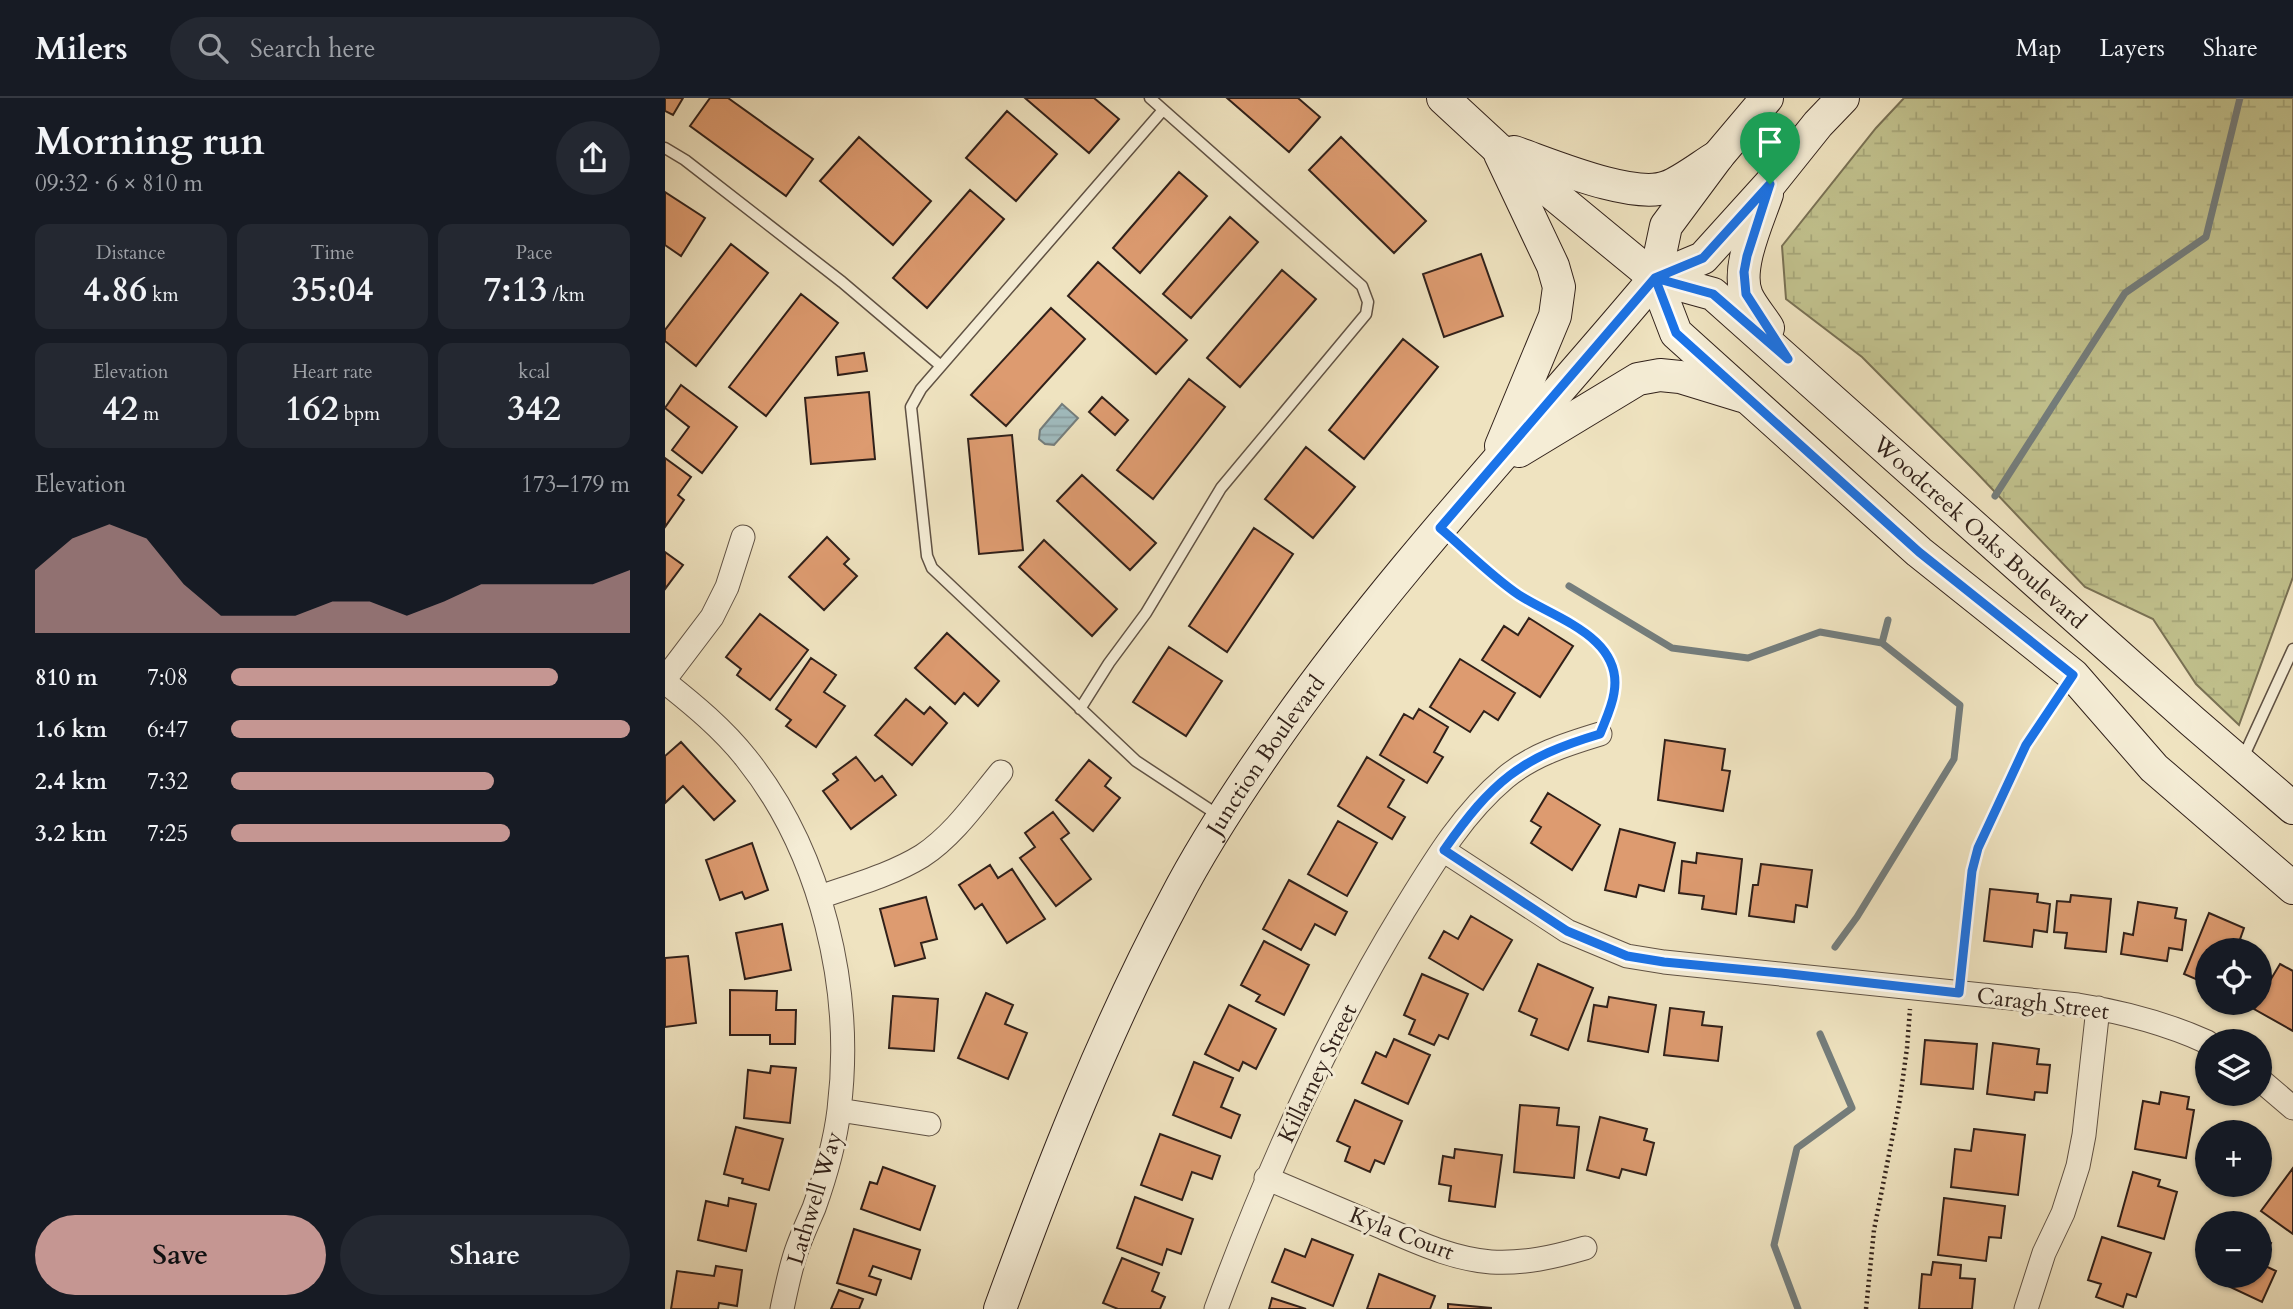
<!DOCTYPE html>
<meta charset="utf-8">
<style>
:root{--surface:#171b24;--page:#242831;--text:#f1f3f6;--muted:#9ea1a6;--line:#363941;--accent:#c59692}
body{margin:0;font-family:Cardo,serif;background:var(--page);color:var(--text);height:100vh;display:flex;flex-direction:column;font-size:26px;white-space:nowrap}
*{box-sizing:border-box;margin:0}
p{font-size:23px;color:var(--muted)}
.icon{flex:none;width:38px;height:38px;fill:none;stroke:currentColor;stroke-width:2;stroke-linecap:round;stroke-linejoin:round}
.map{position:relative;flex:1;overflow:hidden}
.details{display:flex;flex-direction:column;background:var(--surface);width:665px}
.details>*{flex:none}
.fabs{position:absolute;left:1530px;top:840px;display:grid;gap:14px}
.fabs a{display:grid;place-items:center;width:77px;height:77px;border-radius:50%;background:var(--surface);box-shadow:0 2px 5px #0004;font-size:35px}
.pin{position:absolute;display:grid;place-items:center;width:60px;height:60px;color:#fff;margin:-72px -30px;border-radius:50% 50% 50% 0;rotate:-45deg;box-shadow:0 0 7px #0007}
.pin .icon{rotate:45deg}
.round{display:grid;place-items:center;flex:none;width:74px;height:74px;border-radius:37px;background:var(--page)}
.head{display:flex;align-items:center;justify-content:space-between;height:119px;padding:0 35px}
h1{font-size:38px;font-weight:700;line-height:52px}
.metrics{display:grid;grid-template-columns:repeat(3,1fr);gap:10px;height:119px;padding:7px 35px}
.metrics div{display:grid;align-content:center;border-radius:14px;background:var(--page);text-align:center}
.metrics b{font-size:35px;font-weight:700}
.metrics small{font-size:19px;font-weight:400}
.metrics p{font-size:19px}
.chart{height:196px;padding:14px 35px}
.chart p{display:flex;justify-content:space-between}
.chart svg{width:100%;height:126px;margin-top:7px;fill:var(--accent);opacity:.7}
.cta{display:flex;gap:14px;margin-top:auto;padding:14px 35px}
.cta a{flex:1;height:80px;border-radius:42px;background:var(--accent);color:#111;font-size:28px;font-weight:700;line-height:80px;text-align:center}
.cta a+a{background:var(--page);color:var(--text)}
ul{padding:0 35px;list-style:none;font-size:23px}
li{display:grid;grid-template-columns:112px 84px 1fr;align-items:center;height:52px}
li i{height:18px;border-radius:9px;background:var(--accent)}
header{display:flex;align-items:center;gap:42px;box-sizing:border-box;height:98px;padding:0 35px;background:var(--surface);border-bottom:2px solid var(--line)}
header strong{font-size:33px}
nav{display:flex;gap:38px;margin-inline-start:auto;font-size:24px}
.search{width:490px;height:63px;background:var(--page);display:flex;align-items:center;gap:18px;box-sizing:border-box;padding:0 24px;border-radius:38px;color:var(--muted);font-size:26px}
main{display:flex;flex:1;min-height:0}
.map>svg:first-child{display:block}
</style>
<header>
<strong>Milers</strong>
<div class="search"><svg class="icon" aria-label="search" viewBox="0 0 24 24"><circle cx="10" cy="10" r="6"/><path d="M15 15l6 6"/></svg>Search here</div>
<nav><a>Map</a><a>Layers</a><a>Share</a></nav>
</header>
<main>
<section class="details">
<div class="head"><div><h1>Morning run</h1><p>09:32 · 6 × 810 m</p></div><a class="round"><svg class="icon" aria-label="share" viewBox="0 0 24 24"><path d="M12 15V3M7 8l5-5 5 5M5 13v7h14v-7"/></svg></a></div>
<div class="metrics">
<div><p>Distance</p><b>4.86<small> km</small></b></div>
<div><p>Time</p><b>35:04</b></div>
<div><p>Pace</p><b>7:13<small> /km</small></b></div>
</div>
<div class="metrics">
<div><p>Elevation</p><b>42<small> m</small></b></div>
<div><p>Heart rate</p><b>162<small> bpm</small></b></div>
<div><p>kcal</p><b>342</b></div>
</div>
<div class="chart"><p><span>Elevation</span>173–179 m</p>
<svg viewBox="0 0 160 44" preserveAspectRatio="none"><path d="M0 44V22L10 11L20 6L30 11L40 27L50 38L60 38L70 38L80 33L90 33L100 38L110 33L120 27L130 27L140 27L150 27L160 22V44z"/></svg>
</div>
<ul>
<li><b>810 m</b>7:08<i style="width:82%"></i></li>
<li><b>1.6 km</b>6:47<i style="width:100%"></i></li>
<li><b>2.4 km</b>7:32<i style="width:66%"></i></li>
<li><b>3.2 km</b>7:25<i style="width:70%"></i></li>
</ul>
<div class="cta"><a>Save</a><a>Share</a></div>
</section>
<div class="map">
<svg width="1628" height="1211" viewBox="0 0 1628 1211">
<defs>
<pattern id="wetland-marsh" width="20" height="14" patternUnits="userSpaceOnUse" patternTransform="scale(1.75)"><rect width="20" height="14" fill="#c1c18d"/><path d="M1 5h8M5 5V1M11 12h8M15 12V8" fill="none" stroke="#a6a679"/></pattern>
<pattern id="water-rules" width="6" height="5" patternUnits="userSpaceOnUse" patternTransform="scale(1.75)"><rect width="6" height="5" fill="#a0bbbe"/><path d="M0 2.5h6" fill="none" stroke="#8aa0a3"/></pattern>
</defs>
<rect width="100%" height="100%" fill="#efe3c0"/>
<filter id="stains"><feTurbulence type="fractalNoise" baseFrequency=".00286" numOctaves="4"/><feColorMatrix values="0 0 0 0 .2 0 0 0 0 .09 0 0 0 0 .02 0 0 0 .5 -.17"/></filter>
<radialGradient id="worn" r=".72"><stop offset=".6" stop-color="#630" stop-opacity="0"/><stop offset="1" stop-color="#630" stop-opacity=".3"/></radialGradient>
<!-- wetland -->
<path fill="url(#wetland-marsh)" stroke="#797154" stroke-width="2" d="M1239,0H1628V479L1574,627L1531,586L1488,521L1420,489L1311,374L1197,259L1121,201L1117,148L1211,30Z"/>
<!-- water -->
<path fill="url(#water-rules)" stroke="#747d7c" stroke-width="2" d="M397,306L413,320L389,347L380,346L374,341L375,332Z"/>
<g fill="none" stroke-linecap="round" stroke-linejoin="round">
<!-- stream -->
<path stroke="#747d7c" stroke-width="7" d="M1330,398L1460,195L1541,139L1575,0
M904,488L1007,550L1083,560L1155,534L1217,545
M1170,849L1192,819L1289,661L1295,607L1217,545L1223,522
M1133,1211L1109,1147L1132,1050L1187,1010L1155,936"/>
</g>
<!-- building -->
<path fill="#dd9b70" stroke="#31211a" stroke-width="2" d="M0,0H18L8,17L0,13Z
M45,0H63L148,61L121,98L25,28Z
M360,0H429L454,21L424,55Z
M562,0H633L655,19L624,54Z
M342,13L392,56L351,103L301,60Z
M194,39L266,103L228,147L155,83Z
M676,39L761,123L729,155L644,72Z
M514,74L542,98L475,175L448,150Z
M305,92L339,121L262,210L228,180Z
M0,94L40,120L16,158L0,147Z
M565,119L593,144L526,220L498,196Z
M66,146L103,175L31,268L0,243V232Z
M816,156L838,218L779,239L758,176Z
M433,164L522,242L491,276L403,198Z
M617,172L651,201L575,289L542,260Z
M136,196L173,225L101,318L64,289Z
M386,210L420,241L341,328L306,297Z
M738,241L773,269L699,361L664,332Z
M199,255L202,273L173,277L171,259Z
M524,281L560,309L488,401L452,372Z
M16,287L72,329L37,375L7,352L24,329L0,310Z
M204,294L210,361L146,366L140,300Z
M437,299L463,322L450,337L424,314Z
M347,337L358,452L314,456L303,341Z
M641,349L690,389L648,440L600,401Z
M0,360L26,379L13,397L19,402L0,429Z
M417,377L491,445L465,472L392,403Z
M589,430L628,456L562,554L524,528Z
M162,439L184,461L179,466L192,478L159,512L124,479Z
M379,442L452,511L427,538L354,469Z
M0,454L18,467L0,491Z
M95,516L143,552L105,602L72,577L76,571L61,559Z
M864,520L908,548L875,599L817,562L839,528L853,537Z
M282,535L334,583L313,608L299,595L290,606L250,570Z
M504,549L557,583L521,638L468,604Z
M146,560L171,577L159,594L180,608L151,649L121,628L126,622L111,611Z
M795,561L850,595L833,622L819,613L805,634L765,609Z
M241,601L259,616L265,609L282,625L247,667L210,637Z
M754,611L783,629L769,654L778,659L762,685L715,657L739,616L748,621Z
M1000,642L1060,651L1057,672L1065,673L1058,713L993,702Z
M16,644L70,703L49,722L18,688L0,705V658Z
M191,659L210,683L217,678L231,697L186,731L158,693L173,682L168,676Z
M702,659L739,682L723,709L740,719L727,741L673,708Z
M424,662L446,680L440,688L455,700L428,733L391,702Z
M883,695L935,727L907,772L866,745L876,729L866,723Z
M388,714L404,735L396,741L426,781L391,808L355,760L370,749L360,735Z
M673,723L712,745L682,798L643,776Z
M955,731L1010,745L999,793L974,787L971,799L940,792Z
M87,745L103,792L80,801L77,794L55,802L41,762Z
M1032,755L1077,761L1071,816L1037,811L1039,798L1014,795L1017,763L1031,765Z
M1096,766L1147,772L1142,809L1131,807L1129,824L1084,818L1088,787H1093Z
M325,767L333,780L347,771L380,821L342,845L317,806L310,811L294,787Z
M624,782L682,814L670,837L650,826L636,852L598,831Z
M1325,791L1373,796L1372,804L1385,806L1382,834L1369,832L1367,849L1319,843Z
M1406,797L1446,801L1441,854L1400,850L1402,835L1389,834L1392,803L1405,804Z
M261,799L272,841L256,845L260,860L230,868L215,811Z
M1473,804L1512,810L1510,820L1521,822L1517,852L1504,850L1502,863L1456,856L1459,835L1468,837Z
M1544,815L1579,830L1573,847L1586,852H1542V889L1536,886L1538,884L1519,876Z
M806,818L847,842L818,892L764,860L779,833L793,841Z
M117,826L126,872L80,881L71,835Z
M599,843L644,867L619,917L591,903L595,897L576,887Z
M23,858L31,925L0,929V860Z
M873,866L928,890L903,952L866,937L872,921L854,913Z
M1615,866L1628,873V933L1589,911L1594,905V901Z
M757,876L803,896L783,941L774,937L769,947L744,936L750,922L739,917Z
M65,892L112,893L111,912H131L130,946H105V937H65Z
M321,895L348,907L340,926L362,935L343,981L293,960Z
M228,898L273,901L269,953L224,950Z
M944,899L991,907L983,954L923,943L929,907L942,909Z
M564,907L611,931L591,971L578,964L574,973L540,956Z
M1005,910L1039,914L1037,927L1057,929L1053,963L999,957Z
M729,941L765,957L743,1006L697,985L711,954L721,959Z
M1260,942L1312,946L1308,991L1256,986Z
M1328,945L1374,951L1372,966L1385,967L1382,995L1370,994L1369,1002L1322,996Z
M529,964L568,980L556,1009L575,1017L566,1040L508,1017Z
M106,968L131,970L125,1025L79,1020L83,972L105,975Z
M1496,994L1524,999L1522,1011L1529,1012L1521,1060L1470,1051L1478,1003L1494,1006Z
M690,1002L737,1023L719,1066L710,1062L705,1074L680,1063L685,1049L672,1043Z
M855,1007L894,1010L892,1027L914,1029L909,1080L849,1074Z
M935,1019L982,1031L979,1042L989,1045L981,1077L957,1071L954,1080L922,1072Z
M71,1029L118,1041L104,1092L77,1085L78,1081L59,1076Z
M1309,1031L1360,1037L1353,1097L1286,1089L1290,1051L1306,1053Z
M495,1036L555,1058L547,1081L527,1074L517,1102L476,1087Z
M790,1051L837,1057L830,1109L784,1103L786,1088L774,1086L778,1058L789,1060Z
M218,1069L270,1088L255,1132L196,1111L205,1084L212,1086Z
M1628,1070V1136L1596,1113Z
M1468,1074L1495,1082L1493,1088L1512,1094L1499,1141L1453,1128Z
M470,1099L528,1121L516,1156L502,1151L497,1167L452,1150Z
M64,1100L91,1106L81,1153L33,1142L41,1103L63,1108Z
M1279,1100L1340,1108L1336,1140L1324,1139L1321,1163L1273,1157Z
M189,1131L255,1152L246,1181L208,1168L204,1178L216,1182L211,1197L172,1185Z
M1437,1139L1486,1155L1471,1199L1462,1196L1458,1209L1431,1199L1436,1186L1423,1182Z
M1594,1140L1606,1145L1596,1166L1611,1173L1597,1204L1542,1178H1594Z
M647,1141L688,1157L668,1208L607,1184L620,1151L640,1159Z
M457,1160L494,1175L487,1193L500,1199L495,1211H453L438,1205Z
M1268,1164L1296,1167L1295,1180L1310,1181L1307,1211H1254L1257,1176L1266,1177Z
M51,1168L77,1172L72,1208L54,1205L53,1211H6L12,1173L49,1178Z
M714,1176L770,1198L765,1211H702Z
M174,1192L198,1201L194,1211H166Z
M607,1200L641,1211H604Z
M783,1206L826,1210V1211H783Z"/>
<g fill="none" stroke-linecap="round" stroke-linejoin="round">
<defs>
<path id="service" d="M498,12L256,291L246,309L262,458L267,470L471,663L556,719
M0,50L20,62L177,184L276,268
M415,611L444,565L481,515L556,390L701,216L703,204L697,188L485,0
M1577,662L1628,551"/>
<path id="minor" d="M0,581L47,519L62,489L78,439
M0,584C29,607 58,631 81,660C157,755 189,892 174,1012C170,1045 160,1079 149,1110C143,1124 136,1139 131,1154C125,1172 121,1192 117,1211
M778,752L902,833L962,858L999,864L1413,907C1458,914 1500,925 1542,944
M155,799C189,787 226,777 257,758C289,737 312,703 336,674
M1594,981L1628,1010
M174,1012L264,1026
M601,1080C639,1096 676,1112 714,1128C750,1143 786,1161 826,1164C859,1166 889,1159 920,1150
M551,1211C602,1073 661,940 738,814C767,767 797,716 840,680C867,657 902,646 935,636
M1361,1211L1379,1155L1398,1115L1413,1068L1419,1037L1433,910"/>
<g id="secondary">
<path id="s1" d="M778,0L831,49L990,180L1048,196L1527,623L1628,710"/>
<path d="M849,54C884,66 968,102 1002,89C1018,83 1038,67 1053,58"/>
<path d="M835,56L888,168L894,189L890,218L836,348"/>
<path d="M1102,96C1093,123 1070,171 1082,198C1087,209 1097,220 1103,230"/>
<path d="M990,180L1011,235L1254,454L1408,577L1489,670L1628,790"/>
<path d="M990,180L1001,128L1053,58L1102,0"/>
<path d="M854,353L973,281L995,277L1015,279L1077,298"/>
<path id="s2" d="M335,1211C386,1071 440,932 510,801C541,741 580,683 619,628C731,470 866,328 990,180L1038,160L1105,86L1153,26L1178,0"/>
</g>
</defs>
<!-- service casing -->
<use href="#service" stroke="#605244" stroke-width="13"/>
<!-- minor casing -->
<use href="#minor" stroke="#605244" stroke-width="25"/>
<!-- secondary casing -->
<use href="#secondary" stroke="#31211a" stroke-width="34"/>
<!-- path -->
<path stroke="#31211a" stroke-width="4.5" stroke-dasharray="2 3.5" stroke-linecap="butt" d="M795,446L851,495L912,529L935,549L949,578V596L942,616
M1296,873L1307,773L1313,750L1361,647L1393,599
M1201,1211L1209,1132L1235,1001L1242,950L1245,911"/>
<!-- service -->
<use href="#service" stroke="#f5edd6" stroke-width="10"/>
<!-- minor -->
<use href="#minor" stroke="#f5edd6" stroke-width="23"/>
<!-- secondary -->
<use href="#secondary" stroke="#f5edd6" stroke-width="32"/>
</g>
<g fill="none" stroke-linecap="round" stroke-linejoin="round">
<defs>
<path id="route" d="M1105,86L1038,160L990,180L775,430C801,452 826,478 854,497C889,520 959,539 949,595C947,609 940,623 935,636C854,660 827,684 779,752L902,833L962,858L999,864L1116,875L1294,895L1307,773L1313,750L1361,647L1408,577L1254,454L1011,235L990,180L1048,196L1123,261L1081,196L1079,174L1082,158L1105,86"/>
</defs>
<!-- route casing -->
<use href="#route" stroke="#fff" stroke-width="14"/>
<!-- route -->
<use href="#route" stroke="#1a73e8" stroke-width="9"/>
</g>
<g text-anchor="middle" stroke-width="6" stroke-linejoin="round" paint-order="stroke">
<!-- street labels -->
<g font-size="23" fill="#31211a" stroke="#f5edd6">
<text dy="8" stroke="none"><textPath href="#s1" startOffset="696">Woodcreek Oaks Boulevard</textPath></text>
<text dy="8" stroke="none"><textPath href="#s2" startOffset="616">Junction Boulevard</textPath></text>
<text transform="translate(1378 905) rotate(7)" y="8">Caragh Street</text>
<text transform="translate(652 975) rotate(-64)" y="8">Killarney Street</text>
<text transform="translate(149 1100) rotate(-73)" y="8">Lathwell Way</text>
<text transform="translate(737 1135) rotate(21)" y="8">Kyla Court</text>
</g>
</g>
<rect width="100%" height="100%" filter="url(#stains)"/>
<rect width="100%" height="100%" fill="url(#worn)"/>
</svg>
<div class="fabs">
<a><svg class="icon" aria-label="locate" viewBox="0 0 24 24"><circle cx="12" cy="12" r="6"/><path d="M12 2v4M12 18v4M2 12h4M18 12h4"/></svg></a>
<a><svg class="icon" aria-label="layers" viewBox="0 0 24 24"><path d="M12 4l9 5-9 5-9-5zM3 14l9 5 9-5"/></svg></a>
<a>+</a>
<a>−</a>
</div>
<div class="pin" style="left:1105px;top:86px;background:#1e9e55"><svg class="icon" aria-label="arrive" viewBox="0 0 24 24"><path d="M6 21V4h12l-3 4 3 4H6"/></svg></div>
</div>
</main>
